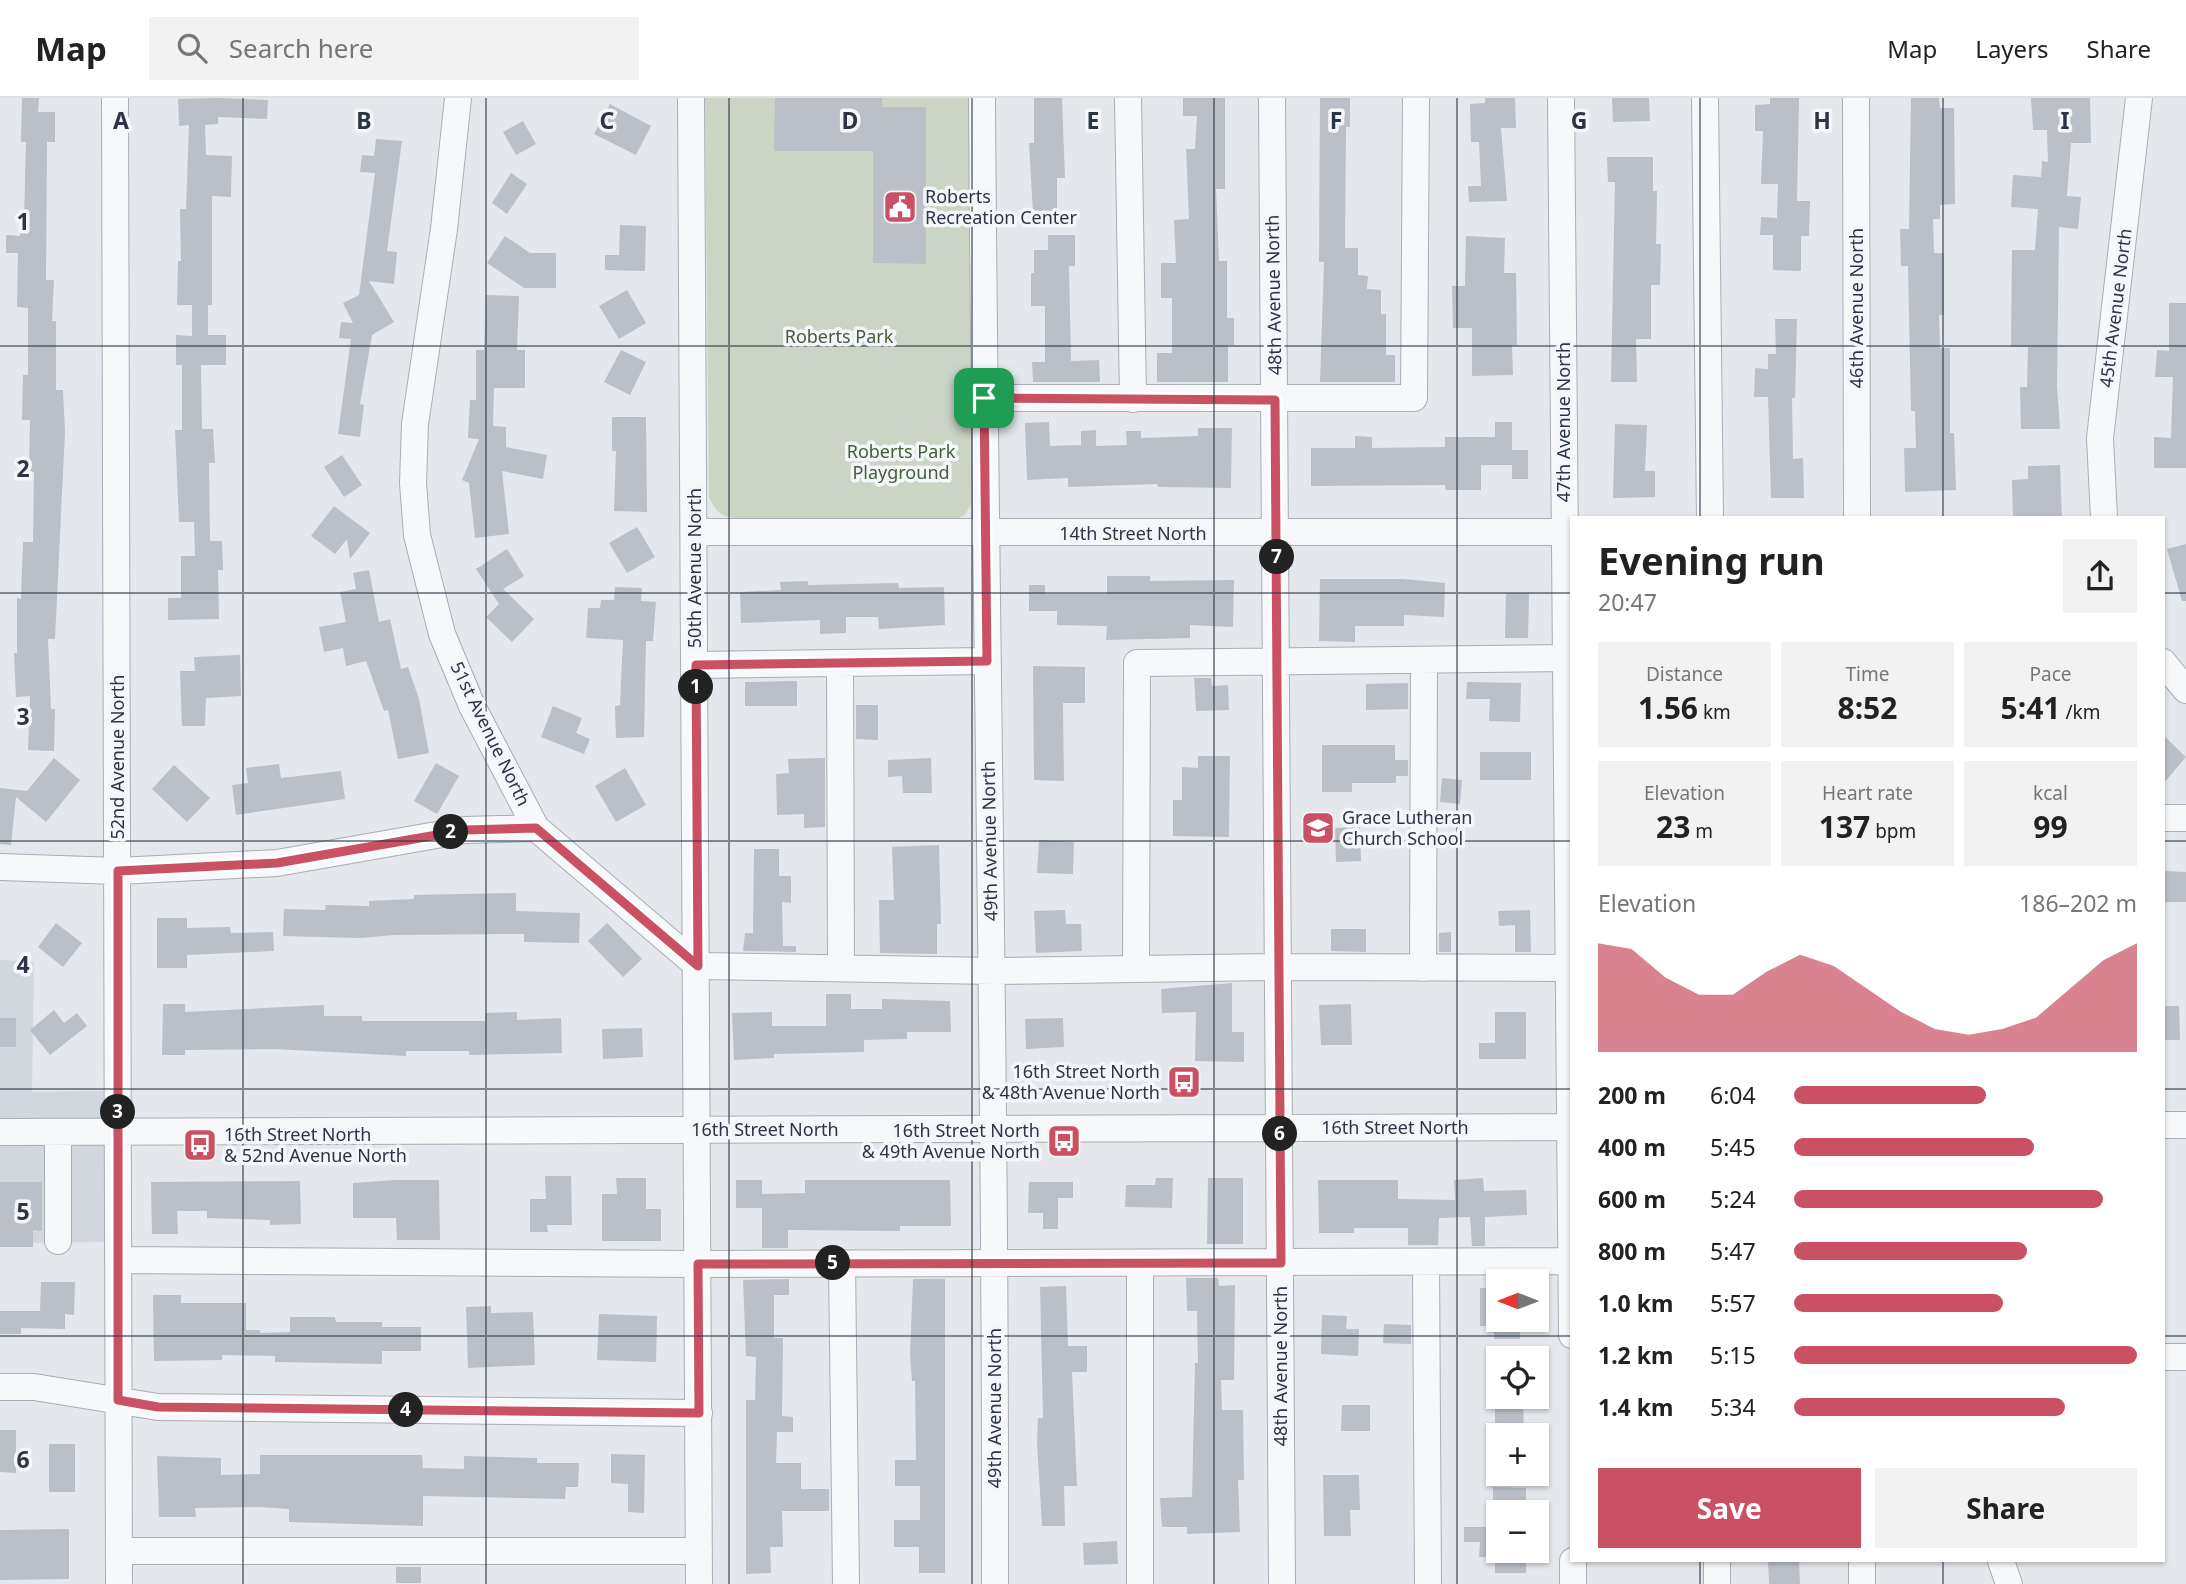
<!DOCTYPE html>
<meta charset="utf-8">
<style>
:root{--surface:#fff;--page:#f2f2f2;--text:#222;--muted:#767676;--line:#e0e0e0;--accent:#ca5063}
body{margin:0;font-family:"Noto Sans",sans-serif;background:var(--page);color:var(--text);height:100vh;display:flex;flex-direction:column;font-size:26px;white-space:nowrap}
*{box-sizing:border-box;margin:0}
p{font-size:23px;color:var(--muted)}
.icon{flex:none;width:38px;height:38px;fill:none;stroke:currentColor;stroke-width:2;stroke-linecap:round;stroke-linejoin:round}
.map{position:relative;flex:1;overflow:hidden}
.panel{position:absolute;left:1570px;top:418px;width:595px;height:1046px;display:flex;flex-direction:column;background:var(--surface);border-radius:0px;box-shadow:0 2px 5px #0004}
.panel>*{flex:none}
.needle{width:46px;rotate:270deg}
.controls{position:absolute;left:1486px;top:1171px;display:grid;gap:14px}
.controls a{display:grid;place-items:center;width:63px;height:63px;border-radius:0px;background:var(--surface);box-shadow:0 2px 5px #0004;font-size:35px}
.pin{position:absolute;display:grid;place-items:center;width:60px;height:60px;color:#fff;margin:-30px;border-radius:14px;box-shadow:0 4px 10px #0006}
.km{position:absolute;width:35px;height:35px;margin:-18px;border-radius:50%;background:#222;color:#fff;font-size:19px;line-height:35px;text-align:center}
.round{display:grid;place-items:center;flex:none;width:74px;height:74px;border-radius:0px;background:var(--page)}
.overview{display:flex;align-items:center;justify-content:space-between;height:119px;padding:0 28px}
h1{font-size:38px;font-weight:700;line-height:52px}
.figures{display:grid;grid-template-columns:repeat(3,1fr);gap:10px;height:119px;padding:7px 28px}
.figures div{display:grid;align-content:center;border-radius:0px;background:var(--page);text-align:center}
.figures b{font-size:30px;font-weight:700}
.figures small{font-size:19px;font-weight:400}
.figures p{font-size:19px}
.chart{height:196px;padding:14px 28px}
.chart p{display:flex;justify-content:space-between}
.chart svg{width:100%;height:126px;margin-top:7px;fill:var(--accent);opacity:.7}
.cta{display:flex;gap:14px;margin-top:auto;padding:14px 28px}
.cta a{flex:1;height:80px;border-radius:0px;background:var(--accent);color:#fff;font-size:28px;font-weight:700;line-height:80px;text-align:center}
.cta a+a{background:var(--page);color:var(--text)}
ul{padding:0 28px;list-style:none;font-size:23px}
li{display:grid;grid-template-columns:112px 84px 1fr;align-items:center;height:52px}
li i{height:18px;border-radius:9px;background:var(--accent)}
header{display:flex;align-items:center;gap:42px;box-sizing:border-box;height:98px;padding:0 35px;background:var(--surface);border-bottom:2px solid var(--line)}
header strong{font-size:33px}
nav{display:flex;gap:38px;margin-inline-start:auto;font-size:24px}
.search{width:490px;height:63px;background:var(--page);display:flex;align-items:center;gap:18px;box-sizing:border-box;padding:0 24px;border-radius:0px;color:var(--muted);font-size:26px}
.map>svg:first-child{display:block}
</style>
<header>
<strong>Map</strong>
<div class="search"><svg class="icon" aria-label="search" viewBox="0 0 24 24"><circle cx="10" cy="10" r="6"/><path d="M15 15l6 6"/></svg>Search here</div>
<nav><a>Map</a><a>Layers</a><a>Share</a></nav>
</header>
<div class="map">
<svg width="2186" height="1486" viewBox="0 0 2186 1486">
<rect width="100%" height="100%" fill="#e4e7eb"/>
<!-- built -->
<path fill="#d2d6dd" d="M0,862L34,864L32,994L107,993V1024H0Z
M0,1044H107V1144L0,1145Z"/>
<!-- green -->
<path fill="#cad5c6" d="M705,0H969L971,406L965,417L953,423L737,420C721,419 716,414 709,399Z"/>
<!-- building -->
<path fill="#bbc0c8" d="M22,0H39L38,14H55V44H47L46,182H54L52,223H56V292H63L65,334L55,541H48L51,611H55L54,653L28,652L30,598L16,599L14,555H17V500L21,501L23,444H33L34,374H29L30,322H22L23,277H28V210L17,209L18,155H6V137L20,138L21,120H24L26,44H21Z
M219,0L268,2L267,21L218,19V26L205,27L206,57L232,58L231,99L212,98V207H208V237H226V267H201L202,331H213L215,365H209L210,443H222L223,472H218L219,521L168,522V500H181V458H195L194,424H179L175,332H182V267H176V237L192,238V207H177L178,163H181L180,111H186L189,27L179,28L178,1Z
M775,0H882V9H926V166L873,165V53H774Z
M1034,0H1062L1065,80H1057V115H1033L1029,45H1034Z
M1183,0H1225V91H1216L1219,163H1227V220H1234V247H1228V284H1157V255H1172V200H1161V165H1176L1174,122L1189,121L1186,51H1195L1197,18H1183Z
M1320,0H1350V29H1346L1345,150H1358V177L1368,178L1367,191L1381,192V216H1386V257H1395V284H1320L1324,164H1319Z
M1485,0H1515L1516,30H1501L1507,103L1469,104L1468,88H1481L1479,44H1471L1470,6L1485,5Z
M1612,0H1649L1650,23L1613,24Z
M1770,0H1799L1797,103H1810L1809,138H1801V173L1773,172V137H1760L1761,119L1777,120L1778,86H1761L1763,33H1755V7L1770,6Z
M1911,0H1939L1940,10H1954L1955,106L1940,107V121H1933L1934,155H1944V217H1939L1940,250H1950V335H1954L1956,392L1905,394L1904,350H1916L1915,313H1911L1908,168H1901L1900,131H1909Z
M2031,0H2090L2091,45H2071L2067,98L2081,99L2078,131L2059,129L2057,288L2060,331H2021L2020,289H2027L2028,249H2011L2012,152H2035L2038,111L2011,109L2013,77L2041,79L2042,63L2048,64L2047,32H2033Z
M610,6L651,28L636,57L594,36Z
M523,23L536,46L516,57L503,34Z
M376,41L402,43L387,153L397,154L394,186L369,183L394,224L372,237L360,306L364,307L360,339L338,336L351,241L339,240L341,224L353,225L343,205L359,197L375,75L360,74L362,57L374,58Z
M1607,59H1653V93H1657L1656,146H1661L1660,187H1651V241H1636L1637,284H1611L1615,84H1608Z
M511,75L527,86L507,116L492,105Z
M620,127L646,128L645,173L605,172V157H619Z
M1048,137H1075V168H1069L1071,263L1099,262L1100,284H1033L1032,264H1045V208H1031V175H1034V152H1048Z
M505,138L530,155H556V190H524L487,165Z
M1466,138L1505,140L1504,175H1516L1517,247H1512L1513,277L1472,278V230H1453L1452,188H1465Z
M627,192L646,225L619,241L599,208Z
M486,197L519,198L517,252H525V290H494L493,328L506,329V349L547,357L543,381L502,373L509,436L475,440L469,385L462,382L479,341L468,340L470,302H476V252H484Z
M2169,205H2186V370H2154V339L2171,340L2173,279H2155L2157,252L2169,253Z
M1775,221H1797L1795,300H1792L1793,361L1803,360L1804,400H1771L1768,299H1754L1755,270L1768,271V256H1776Z
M621,252L646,264L630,297L604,284Z
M612,319H646L647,414L614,413L616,353H612Z
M1049,324L1050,348L1081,347V333L1096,332V348L1127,347L1126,333H1141V340L1198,338V330H1232L1231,390L1158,389L1157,386L1068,389V380L1027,382L1025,325Z
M1495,324H1512V352H1528V381H1512V367H1481V392H1446L1445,387L1311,388V350H1355V338L1372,339V350L1445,349V339H1495Z
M1615,326L1647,327L1645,373H1655V399L1613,400Z
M342,357L362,387L344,399L324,369Z
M2060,367L2062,420H2013L2012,382L2028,381V368Z
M334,408L370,435L350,461L347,441L335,456L311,438Z
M637,429L655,459L627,475L609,445Z
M2186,446V503H2182L2167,451Z
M507,451L524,478L503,491L534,521L512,544L486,519L499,506L476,471Z
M369,472L379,524L390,521L401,571L408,569L419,601L429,655L398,661L388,612L384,613L366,563L346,568L343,550L324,554L319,529L346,524L340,494L356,491L353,475Z
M1107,478H1150V483L1234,482L1233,529L1190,527V540L1106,542L1107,528L1057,527V513H1029V487H1045V496H1107Z
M1320,481H1404L1445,485L1444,519L1404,517V528H1355V544L1319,543Z
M808,483V487L898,485L899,490L944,489L945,527L879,531L878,519H846V535L820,536V522L741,525L740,494L781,492L780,484Z
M615,489L642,490L641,503L656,504L653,543H646L644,639L616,640L615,608L620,607L623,542L586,540L588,510H600L601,502H614Z
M1506,495H1529L1528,540H1505Z
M240,557L241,598L206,600L205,628H182L180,573H195L194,559Z
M1033,568L1085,569V605H1063L1064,683L1034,682Z
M1194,580H1211L1212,588L1228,587L1229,612L1196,613Z
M797,583V608H745V584Z
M1467,584L1521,585L1520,624L1489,623L1490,601H1466Z
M1408,585V611L1366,612V586Z
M856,607H878V642L856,641Z
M553,608L582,620L576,635L590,641L584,656L541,639Z
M2163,637L2186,659L2163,686Z
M1322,647H1395V662H1408V678H1396V685H1352V694H1322Z
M1480,654H1531V682H1480Z
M1198,658H1230L1229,739L1173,738V702H1182V669L1198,670Z
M54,660L80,682L46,724L16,699L11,747L0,746V690L27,693Z
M825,660V729L804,730V716L777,717L776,676L789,675L788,661Z
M931,660L932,695H903L902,678L888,679V662Z
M436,665L459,678L437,716L414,703Z
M279,666L281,680L341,673L345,701L236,717L232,687L248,685L246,670Z
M174,667L210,700L187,724L152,691Z
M625,670L646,707L616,724L595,688Z
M1442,680L1462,682L1460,706L1440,704Z
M1360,729L1361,763L1336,764L1335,730Z
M1039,742L1074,744L1073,776L1037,775Z
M939,747L941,826H937V856L880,855L879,802H894L892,749Z
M754,751H779V778H791V805L782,804L783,848H796V854L743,853L745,835H753Z
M2164,773L2186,774V804H2164Z
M516,795V813L580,815L579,845L524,844V836L395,837L360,840L283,838L284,811L325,812L326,807L369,808V803L414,801V797Z
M1065,812L1066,826H1081L1082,853L1036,855L1034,813Z
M1530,812L1531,854H1515V827L1499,828L1498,813Z
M157,820H187V830L230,829L231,835L273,834L274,853L187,857V870H157Z
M56,825L82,845L63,869L38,849Z
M607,825L642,861L623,879L588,843Z
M1331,831H1366V854L1331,853Z
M1451,834V854H1439V835Z
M1232,885V934H1244V964L1195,963L1196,914L1162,915L1161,891Z
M826,896H851V911H882V901L950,903L951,934H907V941L864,942V954L774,956V960L734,962L732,915L772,914V928H826Z
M163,906H185V914L324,907V918H362V923H485V915L517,914V922L561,920L562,955L469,957V953H406V958L275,951L185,952V957H162Z
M1351,906L1352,947H1321L1319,907Z
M2163,908H2179L2180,942H2163Z
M54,912L64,925L77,915L87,928L50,957L30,932Z
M1495,914H1526V961H1479V945H1495Z
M0,920H16V949H0Z
M1063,920L1064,949L1026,951L1025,921Z
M642,930L643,959L603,961L602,931Z
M545,1078H571L572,1127H547L548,1134H530V1101H546Z
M616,1080H646V1111H661V1143H602V1096H617Z
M1156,1080H1173L1172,1110L1125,1109L1126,1087H1155Z
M1208,1080H1243V1146H1207Z
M1483,1080L1484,1093L1526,1092L1527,1117L1485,1119V1148H1472L1470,1119L1439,1120L1438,1147H1408V1130H1354V1135H1319L1318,1082H1398V1101L1455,1102L1454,1082Z
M396,1082H439L440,1142H397L396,1120H353V1085Z
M736,1082H762V1110H736Z
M805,1082H950L951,1128H900V1133L788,1132V1150H762V1096L805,1095Z
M300,1083L301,1126L270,1127V1122L207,1120V1113H177L178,1136H152L151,1084Z
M0,1084H42V1133L33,1132V1149H0Z
M1029,1084H1073V1100H1058V1131H1043V1115H1028Z
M1186,1180H1218L1219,1188L1235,1187L1234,1282H1221L1222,1312H1243L1244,1382H1238L1240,1434L1187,1436V1429H1162L1160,1400L1192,1399L1195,1265H1198L1197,1213H1187Z
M789,1181V1197H774V1240H783L782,1318L793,1319V1334H777L776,1365H801V1391H829V1413H782L783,1449H770L771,1475L746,1476V1302H755L756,1259L746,1258L743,1182Z
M913,1181H945V1475H919V1449H894V1422H920V1388H895V1362H916L915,1283H912L910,1256Z
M41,1184H75L74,1217L65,1216V1231L21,1230V1236H0V1213H40Z
M1066,1188L1068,1248H1087V1274H1072L1077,1388H1064L1065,1428H1042L1037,1344L1038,1320H1043L1040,1189Z
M1480,1190H1498V1222H1520V1241H1494V1228H1480Z
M153,1197H181V1205H246V1232H260V1235L290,1234V1219H335L336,1224H382V1229H421V1253H382V1266L275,1264V1258L222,1257V1262L154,1263Z
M491,1208V1215L533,1214L535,1267L468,1270L466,1209Z
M599,1216L657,1218L656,1264L597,1262Z
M1322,1217L1347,1218L1346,1231H1359L1358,1258L1321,1256Z
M1384,1226L1411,1227V1246L1383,1245Z
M1495,1298H1523L1524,1337H1495Z
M1342,1307H1370V1333H1341Z
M0,1332H16V1375L0,1374Z
M49,1346H75V1394H49Z
M611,1356L645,1357L644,1415L628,1414V1386L611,1385Z
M260,1357H422L423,1370L464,1371V1358L537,1360V1365H579L578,1389H566L565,1401L423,1398V1428L289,1424V1411L260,1409L195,1410L196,1419H159L157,1358L221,1360V1377L260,1376Z
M1323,1377H1359L1360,1412H1350L1351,1438H1324Z
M1493,1389L1526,1390V1414H1493Z
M1464,1429H1498V1452H1526V1475H1495V1459H1479L1480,1444H1464Z
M69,1431V1481L0,1482V1432Z
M1117,1443L1118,1466L1084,1467L1083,1445Z
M1799,1463L1800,1486H1769L1768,1464Z
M396,1469H421V1485H396Z"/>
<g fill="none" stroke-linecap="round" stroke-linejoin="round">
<defs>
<path id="minor" d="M115,0L119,1486
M458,0L444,131L415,326L413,385L417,437L442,536L472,608L536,730L698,868L993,873L1279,869L1572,870
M691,0L699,1486
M982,0C985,495 996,991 995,1486
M1128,0L1133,301
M1272,0L1282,1486
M1561,0L1572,1237
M1705,0L1710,420
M1856,0L1857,420
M984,300H1414L1416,0
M2104,420L2100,340L2139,0
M695,434H1572
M2163,564L2186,592
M840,565L841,870
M696,567L987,563
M2163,720H2186
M0,769L118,773L277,765L465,732L536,730
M1423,870L1424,562
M1136,871L1137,565L1566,560
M2163,1027H2186
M0,1034L1572,1029
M58,1143V1034
M118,1162L698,1166L1572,1163
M1426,1164L1428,1486
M842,1165L846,1486
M1140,1165V1486
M2163,1259H2186
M0,1289H34L158,1309L699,1315
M119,1453H699
M1573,1463V1486
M1717,1463V1486
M1862,1463V1486
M2001,1463L2009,1486"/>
</defs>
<!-- minor casing -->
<use href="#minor" stroke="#a9aeb5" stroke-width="28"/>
<!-- minor -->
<use href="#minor" stroke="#f7f8fa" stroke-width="26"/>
</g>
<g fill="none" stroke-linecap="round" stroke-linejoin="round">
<defs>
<path id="route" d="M984,300L1275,302L1281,1165L698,1166L699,1315L158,1309L118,1302V773L277,765L465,732L536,730L698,868L696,567L987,563Z"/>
</defs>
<!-- route casing -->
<use href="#route" stroke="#fff" stroke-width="14"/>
<!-- route -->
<use href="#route" stroke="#ca5063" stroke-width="9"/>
</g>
<!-- grid -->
<path fill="none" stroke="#2c3543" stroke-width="2" stroke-opacity="0.55" d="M243,0V1486M486,0V1486M729,0V1486M972,0V1486M1214,0V1486M1457,0V1486M1700,0V420M1943,0V420M0,248H2186M0,495H1572M2163,495H2186M0,743H1572M2163,743H2186M0,991H1572M2163,991H2186M0,1238H1572M2163,1238H2186M1700,1463V1486M1943,1463V1486"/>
<!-- icons -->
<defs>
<symbol id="civic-square" viewBox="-11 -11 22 22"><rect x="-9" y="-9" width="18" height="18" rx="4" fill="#ca5063" stroke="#f4f6f9"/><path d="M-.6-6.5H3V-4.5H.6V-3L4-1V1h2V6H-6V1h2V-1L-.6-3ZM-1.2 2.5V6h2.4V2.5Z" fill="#fff"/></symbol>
<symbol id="school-square" viewBox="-11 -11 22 22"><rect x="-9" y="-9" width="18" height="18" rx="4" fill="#ca5063" stroke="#f4f6f9"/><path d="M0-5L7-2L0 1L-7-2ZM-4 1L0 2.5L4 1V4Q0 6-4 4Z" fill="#fff"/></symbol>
<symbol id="bus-square" viewBox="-11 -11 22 22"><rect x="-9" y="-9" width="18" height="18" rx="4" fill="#ca5063" stroke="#f4f6f9"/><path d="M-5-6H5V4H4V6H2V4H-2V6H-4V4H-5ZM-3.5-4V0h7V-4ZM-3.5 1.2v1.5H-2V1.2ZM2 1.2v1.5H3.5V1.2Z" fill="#fff"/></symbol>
</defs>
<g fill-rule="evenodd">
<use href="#civic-square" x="881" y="90" width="38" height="38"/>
<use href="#school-square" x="1299" y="711" width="38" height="38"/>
<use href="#bus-square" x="1165" y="965" width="38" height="38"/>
<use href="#bus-square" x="1045" y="1024" width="38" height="38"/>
<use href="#bus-square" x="181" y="1028" width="38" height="38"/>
</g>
<g text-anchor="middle" stroke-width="7" stroke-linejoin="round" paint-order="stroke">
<!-- poi labels -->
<g font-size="18" fill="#2c3543" stroke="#f4f6f9" text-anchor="start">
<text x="925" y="105">Roberts<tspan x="925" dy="21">Recreation Center</tspan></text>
<text x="1342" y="726">Grace Lutheran<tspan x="1342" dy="21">Church School</tspan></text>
<text x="1160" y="980" text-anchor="end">16th Street North<tspan x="1160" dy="21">&amp; 48th Avenue North</tspan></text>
<text x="1040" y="1039" text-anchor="end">16th Street North<tspan x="1040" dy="21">&amp; 49th Avenue North</tspan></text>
<text x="224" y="1043">16th Street North<tspan x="224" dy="21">&amp; 52nd Avenue North</tspan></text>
</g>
<!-- street labels -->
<g font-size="18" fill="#2c3543" stroke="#f4f6f9">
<text transform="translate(1274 197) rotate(-91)" y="6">48th Avenue North</text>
<text transform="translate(1857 210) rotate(-90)" y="6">46th Avenue North</text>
<text transform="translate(2116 210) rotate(-83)" y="6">45th Avenue North</text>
<text transform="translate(1564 324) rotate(-90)" y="6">47th Avenue North</text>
<text x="1133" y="442">14th Street North</text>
<text transform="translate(695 470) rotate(-90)" y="6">50th Avenue North</text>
<text transform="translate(490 636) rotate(64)" y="6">51st Avenue North</text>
<text transform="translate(118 659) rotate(-90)" y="6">52nd Avenue North</text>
<text transform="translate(990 743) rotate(-91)" y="6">49th Avenue North</text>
<text x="1395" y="1036">16th Street North</text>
<text x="765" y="1038">16th Street North</text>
<text transform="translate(1281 1268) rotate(-90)" y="6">48th Avenue North</text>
<text transform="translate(995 1310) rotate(-90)" y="6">49th Avenue North</text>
</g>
<!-- park labels -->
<g font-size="18" fill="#415f3a" stroke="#f4f6f9">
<text x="839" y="245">Roberts Park</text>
<text x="901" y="360">Roberts Park<tspan x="901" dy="21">Playground</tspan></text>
</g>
</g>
<g font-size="23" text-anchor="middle" font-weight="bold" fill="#2c3543" stroke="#f4f6f9" stroke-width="7" stroke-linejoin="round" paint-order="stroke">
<text x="121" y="31">A</text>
<text x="364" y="31">B</text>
<text x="607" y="31">C</text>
<text x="850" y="31">D</text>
<text x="1093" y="31">E</text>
<text x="1336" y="31">F</text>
<text x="1579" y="31">G</text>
<text x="1822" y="31">H</text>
<text x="2065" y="31">I</text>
<text x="23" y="132">1</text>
<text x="23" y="379">2</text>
<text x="23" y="627">3</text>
<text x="23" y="875">4</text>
<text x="23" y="1122">5</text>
<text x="23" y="1370">6</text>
</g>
</svg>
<div class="controls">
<a><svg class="needle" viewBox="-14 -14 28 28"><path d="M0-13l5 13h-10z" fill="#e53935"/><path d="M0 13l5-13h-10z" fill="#767676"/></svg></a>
<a><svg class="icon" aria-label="locate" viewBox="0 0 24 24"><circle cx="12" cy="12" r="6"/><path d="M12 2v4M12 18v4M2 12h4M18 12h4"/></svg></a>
<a>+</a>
<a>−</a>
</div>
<div class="pin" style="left:984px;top:300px;background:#1e9e55"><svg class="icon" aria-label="arrive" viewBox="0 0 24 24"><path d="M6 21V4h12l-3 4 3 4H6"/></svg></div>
<b class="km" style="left:696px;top:589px">1</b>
<b class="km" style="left:451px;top:734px">2</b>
<b class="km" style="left:118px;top:1014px">3</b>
<b class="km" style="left:406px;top:1312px">4</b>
<b class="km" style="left:833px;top:1165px">5</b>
<b class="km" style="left:1280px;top:1036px">6</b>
<b class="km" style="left:1277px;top:459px">7</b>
<section class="panel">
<div class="overview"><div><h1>Evening run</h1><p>20:47</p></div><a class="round"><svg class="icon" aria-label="share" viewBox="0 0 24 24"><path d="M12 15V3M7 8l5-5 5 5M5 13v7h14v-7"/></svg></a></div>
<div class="figures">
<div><p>Distance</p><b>1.56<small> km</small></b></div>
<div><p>Time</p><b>8:52</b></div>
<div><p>Pace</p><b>5:41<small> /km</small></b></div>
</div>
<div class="figures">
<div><p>Elevation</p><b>23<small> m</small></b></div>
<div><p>Heart rate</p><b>137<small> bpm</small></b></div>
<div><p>kcal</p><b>99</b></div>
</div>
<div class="chart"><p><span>Elevation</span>186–202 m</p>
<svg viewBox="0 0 160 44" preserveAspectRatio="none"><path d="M0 44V6L10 8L20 18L30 24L40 24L50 16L60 10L70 14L80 22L90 30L100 36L110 38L120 36L130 32L140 22L150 12L160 6V44z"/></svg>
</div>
<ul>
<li><b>200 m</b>6:04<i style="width:56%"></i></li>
<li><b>400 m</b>5:45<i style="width:70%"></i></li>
<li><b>600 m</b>5:24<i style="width:90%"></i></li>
<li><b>800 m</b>5:47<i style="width:68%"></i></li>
<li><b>1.0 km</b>5:57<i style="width:61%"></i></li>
<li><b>1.2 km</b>5:15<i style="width:100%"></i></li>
<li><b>1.4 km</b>5:34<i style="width:79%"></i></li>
</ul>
<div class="cta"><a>Save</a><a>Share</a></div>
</section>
</div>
